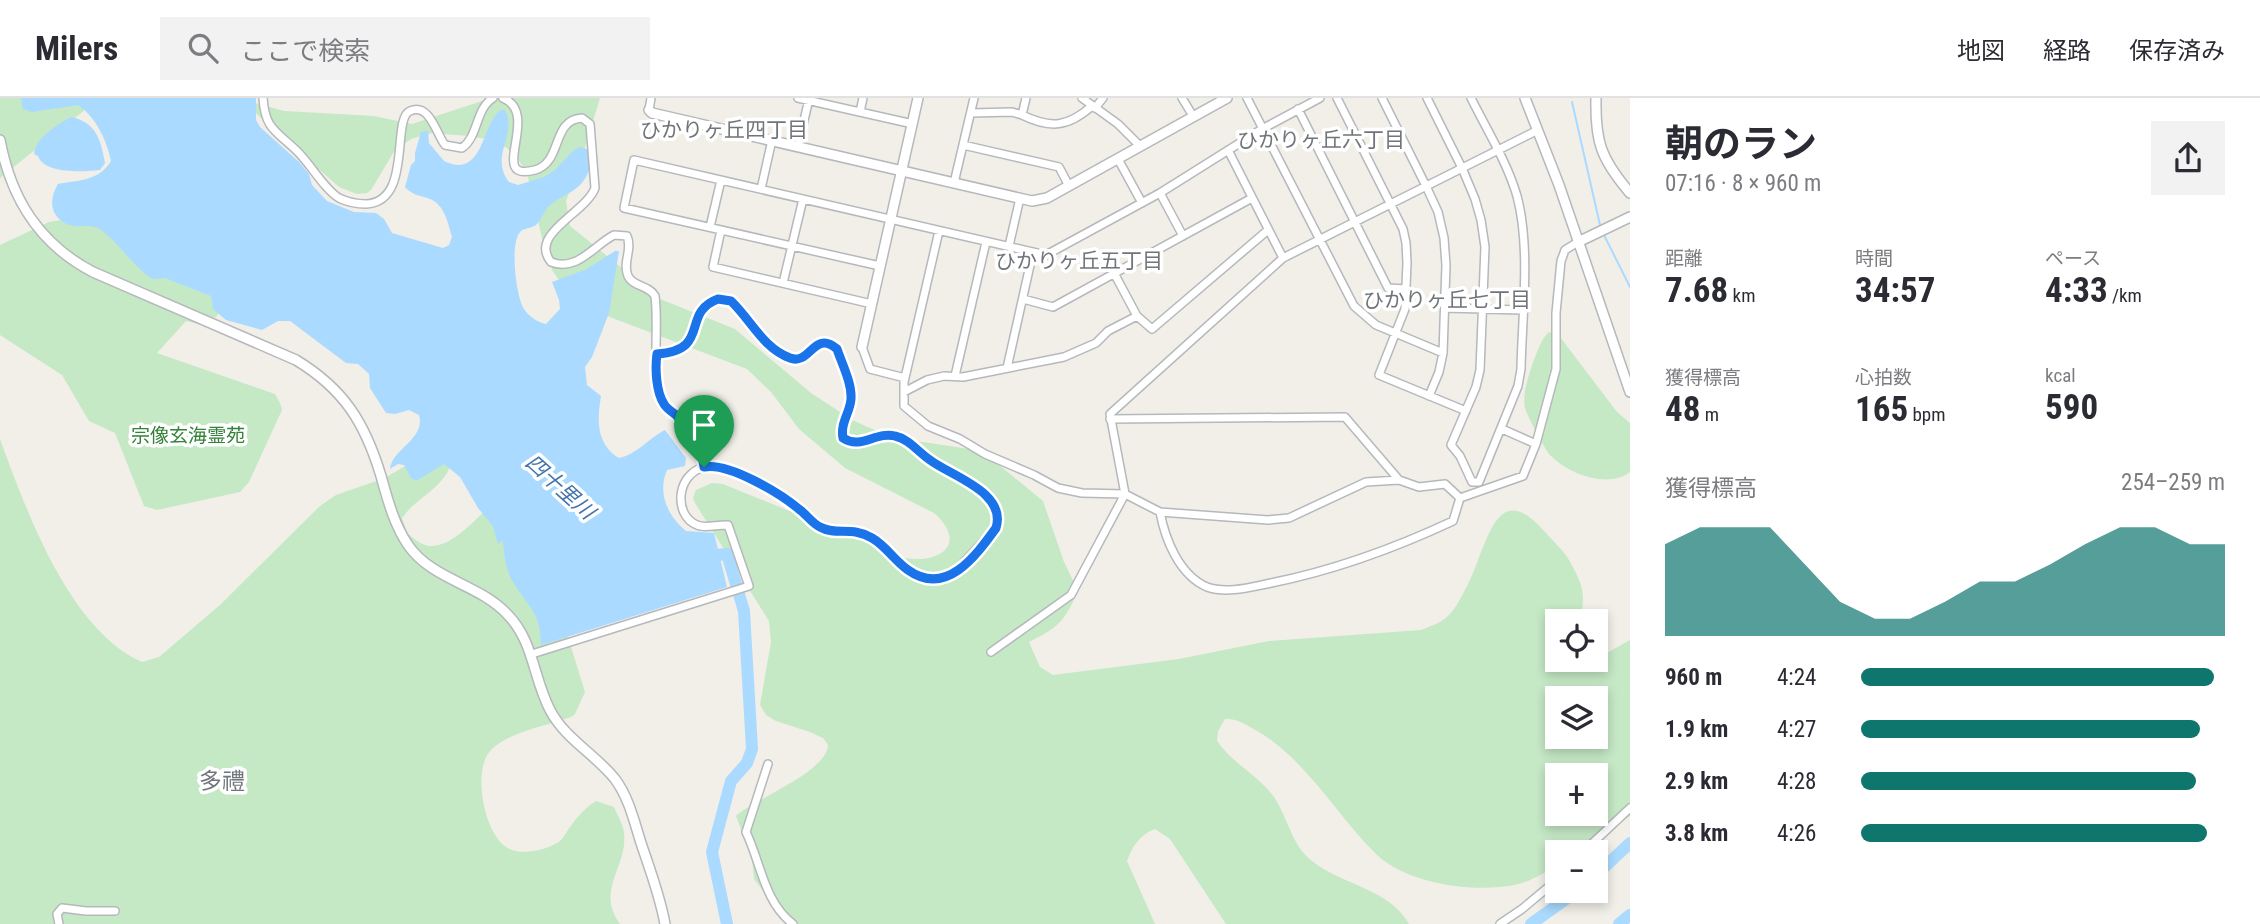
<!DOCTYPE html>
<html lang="ja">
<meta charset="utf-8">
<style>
:root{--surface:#fff;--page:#f2f2f3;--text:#2b2b33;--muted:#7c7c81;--line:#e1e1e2;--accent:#0f766e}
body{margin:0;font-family:"Roboto Condensed","Noto Sans JP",sans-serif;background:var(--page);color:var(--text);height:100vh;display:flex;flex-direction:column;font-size:26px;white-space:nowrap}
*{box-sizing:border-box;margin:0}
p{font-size:23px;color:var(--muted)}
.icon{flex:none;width:38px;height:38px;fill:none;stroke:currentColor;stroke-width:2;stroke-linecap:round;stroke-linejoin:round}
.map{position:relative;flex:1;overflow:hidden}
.side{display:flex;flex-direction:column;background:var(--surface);width:630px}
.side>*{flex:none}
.controls{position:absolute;left:1545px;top:511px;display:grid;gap:14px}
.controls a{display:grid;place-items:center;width:63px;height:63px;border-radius:0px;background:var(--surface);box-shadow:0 4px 10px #0003;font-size:35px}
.pin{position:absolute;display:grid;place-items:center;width:60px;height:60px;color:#fff;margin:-72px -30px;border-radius:50% 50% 50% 0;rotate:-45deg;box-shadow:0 0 7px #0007}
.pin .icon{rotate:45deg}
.round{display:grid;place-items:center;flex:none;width:74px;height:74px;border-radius:0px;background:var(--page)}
.head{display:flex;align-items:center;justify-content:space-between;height:119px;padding:0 35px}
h1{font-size:38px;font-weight:700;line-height:52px}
.metrics{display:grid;grid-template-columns:repeat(3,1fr);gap:10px;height:119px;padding:7px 35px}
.metrics div{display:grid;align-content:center}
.metrics b{font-size:35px;font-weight:700}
.metrics small{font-size:19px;font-weight:400}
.metrics p{font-size:19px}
.chart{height:196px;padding:14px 35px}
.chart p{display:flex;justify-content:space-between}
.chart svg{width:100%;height:126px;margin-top:7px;fill:var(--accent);opacity:.7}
ul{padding:0 35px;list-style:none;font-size:23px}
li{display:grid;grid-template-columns:112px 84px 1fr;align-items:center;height:52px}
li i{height:18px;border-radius:9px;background:var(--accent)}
header{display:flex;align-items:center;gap:42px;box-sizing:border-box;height:98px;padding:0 35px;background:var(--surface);border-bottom:2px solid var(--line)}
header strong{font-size:33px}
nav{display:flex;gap:38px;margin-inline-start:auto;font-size:24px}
.search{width:490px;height:63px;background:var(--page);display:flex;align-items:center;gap:18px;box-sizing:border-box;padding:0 24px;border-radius:0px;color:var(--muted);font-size:26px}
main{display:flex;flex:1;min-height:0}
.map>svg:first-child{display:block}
</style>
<header>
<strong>Milers</strong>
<div class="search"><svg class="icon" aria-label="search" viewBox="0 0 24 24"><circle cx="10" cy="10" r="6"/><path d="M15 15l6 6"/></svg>ここで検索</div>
<nav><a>地図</a><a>経路</a><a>保存済み</a></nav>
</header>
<main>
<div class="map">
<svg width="1630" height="826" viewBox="0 0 1630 826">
<rect width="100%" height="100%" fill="#f1efe8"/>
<!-- green -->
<path fill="#c5e8c5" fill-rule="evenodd" d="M0,0H87L86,11L0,80Z
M491,0H600L582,59L566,103L570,128L660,201L735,231L811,295L852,322L890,339L982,353L1043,403L1064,464L1078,493C1064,524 1059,529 1029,544L1040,569L1053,577L1179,561L1269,543L1421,532C1435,527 1448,522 1456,508C1464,495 1472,479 1477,465C1492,426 1504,387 1545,434C1553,443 1563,452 1569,462C1583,487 1586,495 1580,523H1558V562C1568,562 1582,567 1589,565L1630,542V718L1579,754H1558L1557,767C1544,775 1530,784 1514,787C1474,795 1408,786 1377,757C1337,718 1308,664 1259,634C1248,628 1238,620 1225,621L1218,633L1217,643C1232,665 1259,678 1274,699C1288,720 1292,748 1312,763C1342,787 1390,791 1409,826H1226L1170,741L1155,731C1140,736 1132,749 1127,763L1155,826H789L754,781L752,760L736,718C756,700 827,674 828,647L823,640L810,634L776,623L766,617L760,607L771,544L769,523L695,405L693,400L696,392L712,385L723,386L905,460C941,466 968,445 934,415L845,370L799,331L771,294L747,271L607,218L569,196L552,172L542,140L527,75L516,58L507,50L486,41L468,38L432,35L411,41L395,52L371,92L367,95L357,96L339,89L240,1L284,13L374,18L412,26ZM1558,600H1596V639H1558ZM1558,677H1596V716H1558Z
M160,86L220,212L217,218L202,227L186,223L157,255L275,296L280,305L282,312L249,384L240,394L157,412L144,408L115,335L89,323L62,277L0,237V147L49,124L75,120Z
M1549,234L1560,239L1617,314L1630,325V374C1608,391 1569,376 1551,358C1546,354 1527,317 1525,310C1522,296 1529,276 1534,262C1538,252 1541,241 1549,234Z
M0,341C26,412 69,532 142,564L159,559L220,507L320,408L336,397L385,380L427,355L450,369C440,392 416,400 402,420L407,435C414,441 422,448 431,448C457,449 492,404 509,386L563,523L585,594L575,616L571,619C546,628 512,633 492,651C471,670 484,735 506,749C520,758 543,753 557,745C563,742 566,734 570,729C577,719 586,709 596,703L614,709C617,716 623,726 624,735C628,769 595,792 620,826H0Z"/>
<!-- water -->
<path fill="#aadaff" d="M21,0H256V22L260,29L299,64L309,76L312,87L327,103L354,114L376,115L384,121L392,135L443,150L449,147L452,139C448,126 445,107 430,101C420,97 413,98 405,89L411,67L415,63V55L421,34L428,33L429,45L444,63C484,82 481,26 501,12H505C518,36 489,58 509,84L518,87L544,79L554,73L574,52L580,49L587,51L593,64C589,72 586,82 579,88C570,96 557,100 548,109C544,114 541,122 536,127C532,130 525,130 521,133C509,143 516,199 524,211C528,218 539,225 546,226L560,211L559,202L552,184L587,171L615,153H619L609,215L592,259L585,269L587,287L601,298C597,322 596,346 619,360C636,357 649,340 665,332L686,360L685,368L667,372C657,396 668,418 686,433L714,435L727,489L541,547C541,509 522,505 509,476C505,465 504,454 503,442L498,446L493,428L478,410L460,379L444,366L416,383L411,380L404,367L398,366L390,371C392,351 426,341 419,317L409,312L395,316L386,315L370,290L369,276L358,266L346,265L290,223H278L262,232L226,222L213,211L211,198L165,180L152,181C132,167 118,144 101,132C93,126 83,129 74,128C51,123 47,104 58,86C79,82 99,83 111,63C107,43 96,19 78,7L32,14L23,11Z
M71,19C96,24 101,42 105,65L100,72C83,74 44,76 38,58L34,56C36,39 57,27 71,19Z"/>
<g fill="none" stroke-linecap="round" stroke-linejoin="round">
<!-- stream -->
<path stroke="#aadaff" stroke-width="2" d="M1572,4L1600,127
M1604,137L1630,189"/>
<!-- river -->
<path stroke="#aadaff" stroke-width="12" d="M703,458L727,456L744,513L752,651L747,665L731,683L712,754L727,826
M1596,777L1630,745
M1531,826L1577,793
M1619,826L1630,817"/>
<defs>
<path id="minor" d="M263,0C265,31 276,33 296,52C310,65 324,91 339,100C347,104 357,106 366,106C413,104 391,21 410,13C430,4 437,38 445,47L462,50C479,38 475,11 493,0
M503,0C542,16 486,85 535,72C563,64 551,22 582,20L590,26L595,90C586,115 528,136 551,164C577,174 593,148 614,137L627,138C633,152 622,164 628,178C633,189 649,187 655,198C659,230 652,264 660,296C663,306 669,311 676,318C692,332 702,348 704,369
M798,0L913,26
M1082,0L1118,26L1140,48
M1182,0L1193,18
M1247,0L1354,208L1376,227L1443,255
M1337,0L1403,131L1406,145L1407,165L1405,211L1379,277L1466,313
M1382,0L1426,88L1438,114L1444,140L1446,167L1443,255L1439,274L1429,298
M1427,0L1462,70L1475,101L1481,122L1485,149L1480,272L1476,289L1451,347L1460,358L1472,384H1479L1518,288L1521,271C1522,217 1531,151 1517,98C1507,64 1487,32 1471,0
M1095,10L1103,0
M1298,11L1388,190L1406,191
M649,12L651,0
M860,14L863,0
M971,15L1012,14L1022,17L1026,0
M1022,17C1051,31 1068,29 1092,8
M963,47L1059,69L1069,88
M798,48L809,1
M1228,52L1283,160
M1118,61L1142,105
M954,85L974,0
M761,91L772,42
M1160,95L1183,138
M710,129L721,82
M721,132L713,169L872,206
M939,133L904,284V308L928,328L960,341L985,356L1034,377L1058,390L1082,395L1125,396L1160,414L1268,422L1289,420L1366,384L1399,382L1419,389L1445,386L1460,400
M1009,148L1020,100
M880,168L624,110L634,62L1046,157L1160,95L1262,31L1320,0
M1114,175L1137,218L1152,231L1268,132
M783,185L803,101
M1023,201L1053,209L1252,100
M1445,210L1522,212
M862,249L870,271L905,280
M1007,270L1033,154
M955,278L986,144
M904,294L927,282L944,278L963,279L1064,259L1096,245L1108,233L1137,218
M1110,321L1345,319L1399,382
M1502,331L1536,346
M1460,400L1523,378L1536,346L1556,271V215L1561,163L1565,152L1578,144
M1160,414C1165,441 1179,477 1207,489C1227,496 1251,489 1271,485C1336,472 1393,451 1453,423L1460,400
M991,554L1071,497L1125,396L1110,316L1283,160L1538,32
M532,556L749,488L728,427C719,426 705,431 697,427C672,417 676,371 710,368C727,367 745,379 760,387C772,394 785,401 797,409C807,416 813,429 826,432C841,436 853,430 868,437C895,452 917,499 953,476L996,430C1007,394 951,378 930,362C918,354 909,341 895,337C876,333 861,352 843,340C840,325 851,315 851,301C852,285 842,265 837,251L829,245H819C813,250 805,262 797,262C769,264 748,210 725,201C678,205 715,252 657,256
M768,666L746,734C761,765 764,804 793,826
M1583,754L1630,710
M59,826L57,816L62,810L86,813H115
M1500,826L1522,811L1558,781"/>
<path id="tertiary" d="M1525,0L1559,87L1630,294
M1596,0C1595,44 1601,61 1630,95
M649,12L652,15L1032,103L1047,100L1227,0
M0,42C11,101 39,146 93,174L296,262C344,291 365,325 381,378C388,403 394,426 408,447C432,482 479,486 507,516C534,543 533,580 550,612C565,641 595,656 615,681C629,700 634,723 641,745C650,772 660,798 665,826
M1578,144L1630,119
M862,249L918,0"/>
</defs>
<!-- minor casing -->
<use href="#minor" stroke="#b5b8bc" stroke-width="10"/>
<!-- tertiary casing -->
<use href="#tertiary" stroke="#b5b8bc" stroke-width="12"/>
<!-- minor -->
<use href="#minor" stroke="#fff" stroke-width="7"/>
<!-- tertiary -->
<use href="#tertiary" stroke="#fff" stroke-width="9"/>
</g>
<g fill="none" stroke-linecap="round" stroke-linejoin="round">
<defs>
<path id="route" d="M718,201L731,203C751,222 763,250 790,260C810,268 814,231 837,251C842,266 852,285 851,301C850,315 840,325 843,340C861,352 876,333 895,338C909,341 918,354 930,362C951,378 1007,394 996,430C975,459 946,499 908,472C894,462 886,448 872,440C852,428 836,438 820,429C812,425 807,417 800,412C781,396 729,364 704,369C702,348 691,332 676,317C672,314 666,310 664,306C656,294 655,270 657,256C712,252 680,215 718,201Z"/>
</defs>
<!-- route casing -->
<use href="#route" stroke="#fff" stroke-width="14"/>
<!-- route -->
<use href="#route" stroke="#1a73e8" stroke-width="9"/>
</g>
<g text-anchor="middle" stroke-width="7" stroke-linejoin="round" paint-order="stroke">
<!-- park labels -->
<g font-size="19" fill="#348238" stroke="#fff">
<text x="188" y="344">宗像玄海霊苑</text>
</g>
<!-- neighbourhood labels -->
<g font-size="21" fill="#70757a" stroke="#fff">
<text x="724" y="39">ひかりヶ丘四丁目</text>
<text x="1321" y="49">ひかりヶ丘六丁目</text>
<text x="1079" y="170">ひかりヶ丘五丁目</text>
<text x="1447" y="209">ひかりヶ丘七丁目</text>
</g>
<!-- water labels -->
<g font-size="21" font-style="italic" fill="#4174aa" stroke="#fff">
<text transform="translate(560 389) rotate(42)" y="7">四十里川</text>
</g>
<!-- quarter labels -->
<g font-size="23" fill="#70757a" stroke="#fff">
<text x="222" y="691">多禮</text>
</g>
</g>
</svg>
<div class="controls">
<a><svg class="icon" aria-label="locate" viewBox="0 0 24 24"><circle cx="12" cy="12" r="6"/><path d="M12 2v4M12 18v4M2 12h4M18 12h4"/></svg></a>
<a><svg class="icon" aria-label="layers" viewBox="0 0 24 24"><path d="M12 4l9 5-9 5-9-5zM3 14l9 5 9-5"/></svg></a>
<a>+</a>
<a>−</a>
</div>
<div class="pin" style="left:704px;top:369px;background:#1e9e55"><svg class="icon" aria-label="arrive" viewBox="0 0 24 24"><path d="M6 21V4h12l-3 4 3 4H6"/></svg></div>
</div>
<section class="side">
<div class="head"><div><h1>朝のラン</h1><p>07:16 · 8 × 960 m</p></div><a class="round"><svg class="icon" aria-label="share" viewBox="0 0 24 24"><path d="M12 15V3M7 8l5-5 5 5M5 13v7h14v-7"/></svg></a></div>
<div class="metrics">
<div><p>距離</p><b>7.68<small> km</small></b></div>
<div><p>時間</p><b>34:57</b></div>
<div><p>ペース</p><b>4:33<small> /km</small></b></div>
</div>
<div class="metrics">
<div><p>獲得標高</p><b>48<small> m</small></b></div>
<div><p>心拍数</p><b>165<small> bpm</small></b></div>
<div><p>kcal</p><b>590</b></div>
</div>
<div class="chart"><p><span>獲得標高</span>254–259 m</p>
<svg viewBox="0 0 160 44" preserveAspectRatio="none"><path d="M0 44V12L10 6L20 6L30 6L40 19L50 32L60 38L70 38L80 32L90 25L100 25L110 19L120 12L130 6L140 6L150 12L160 12V44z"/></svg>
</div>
<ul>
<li><b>960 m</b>4:24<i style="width:97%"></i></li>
<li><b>1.9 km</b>4:27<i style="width:93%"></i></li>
<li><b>2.9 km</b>4:28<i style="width:92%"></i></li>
<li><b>3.8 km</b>4:26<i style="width:95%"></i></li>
</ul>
</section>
</main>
